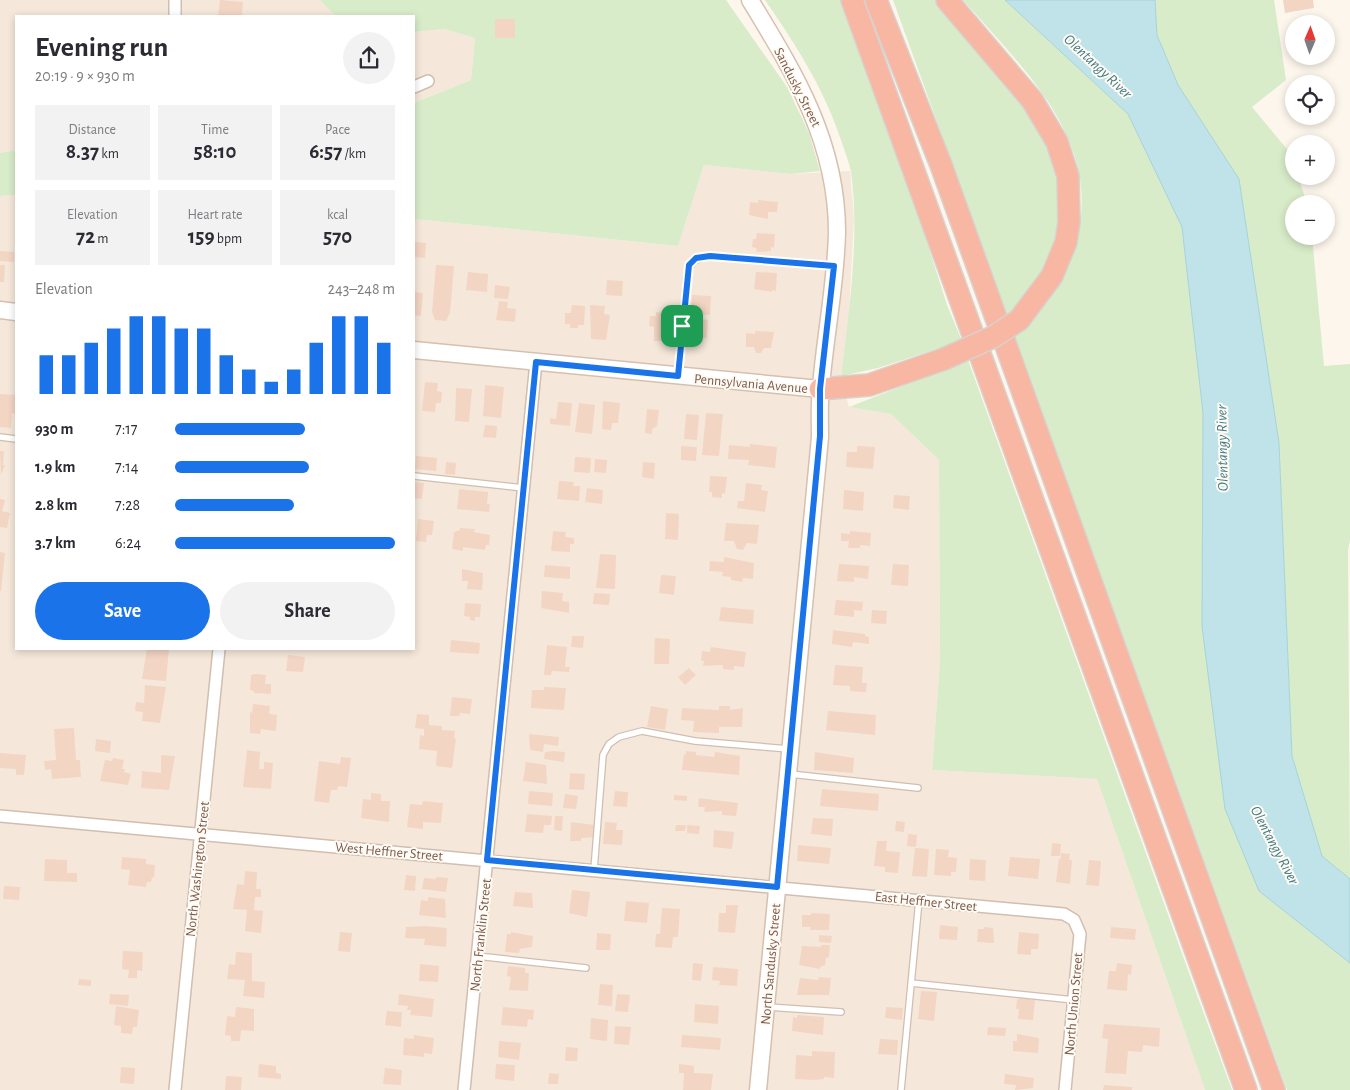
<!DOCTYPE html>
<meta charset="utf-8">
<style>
:root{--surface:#fff;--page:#f2f2f3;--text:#2b2b33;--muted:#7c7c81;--accent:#1a73e8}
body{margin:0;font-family:"Alegreya Sans",sans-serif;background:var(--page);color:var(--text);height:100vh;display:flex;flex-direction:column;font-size:19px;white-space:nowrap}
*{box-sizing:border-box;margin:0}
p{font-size:16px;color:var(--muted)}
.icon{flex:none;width:28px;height:28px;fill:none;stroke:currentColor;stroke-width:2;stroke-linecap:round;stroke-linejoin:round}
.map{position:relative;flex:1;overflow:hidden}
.drawer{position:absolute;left:15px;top:15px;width:400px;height:635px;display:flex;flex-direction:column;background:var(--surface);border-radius:0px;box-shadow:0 2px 8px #0003}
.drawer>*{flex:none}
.needle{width:32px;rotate:2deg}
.fabs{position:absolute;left:1285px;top:15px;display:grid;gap:10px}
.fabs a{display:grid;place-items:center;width:50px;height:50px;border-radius:50%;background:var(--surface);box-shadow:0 2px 8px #0003;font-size:25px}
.pin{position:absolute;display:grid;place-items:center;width:42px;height:42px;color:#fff;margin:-21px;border-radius:10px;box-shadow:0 2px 8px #0006}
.round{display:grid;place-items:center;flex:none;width:52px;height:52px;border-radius:26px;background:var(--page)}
.headline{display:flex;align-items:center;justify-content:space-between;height:85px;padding:0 20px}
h1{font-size:28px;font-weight:700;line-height:38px}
.metrics{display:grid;grid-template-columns:repeat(3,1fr);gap:8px;height:85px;padding:5px 20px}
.metrics div{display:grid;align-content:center;border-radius:0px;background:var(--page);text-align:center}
.metrics b{font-size:21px;font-weight:700}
.metrics small{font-size:14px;font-weight:400}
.metrics p{font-size:14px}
.chart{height:140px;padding:10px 20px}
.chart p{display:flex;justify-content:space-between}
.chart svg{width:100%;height:90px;margin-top:5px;stroke:var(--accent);stroke-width:6}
.button{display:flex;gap:10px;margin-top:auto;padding:10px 20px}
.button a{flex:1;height:58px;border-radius:30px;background:var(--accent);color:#fff;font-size:20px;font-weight:700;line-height:58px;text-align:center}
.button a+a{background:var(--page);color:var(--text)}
ul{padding:0 20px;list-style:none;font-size:16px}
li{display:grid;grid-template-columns:80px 60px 1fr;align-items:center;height:38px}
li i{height:12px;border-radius:6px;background:var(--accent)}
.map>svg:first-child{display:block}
</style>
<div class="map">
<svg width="1350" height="1090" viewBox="0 0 1350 1090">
<rect width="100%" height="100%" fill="#fdf6ec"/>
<!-- residential -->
<path fill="#f5e8da" d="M0,0H320L335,16H16V150L0,153Z
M444,29L475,38L471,80L414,103V32Z
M704,165L790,174L850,171L854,218L849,314L841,376L849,407L891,414L939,460L940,661L932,770L1097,779L1205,1090H0V196L16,195V649H414V219L678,246Z"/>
<!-- green -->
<path fill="#d8ecc9" d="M320,0H726L787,87L809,133L820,171L790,174L704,165L678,246L414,219V103L471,80L475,38L444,29L414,32V16H335Z
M765,0H842L898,151L947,305L962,341L878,368L841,376C849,312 860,236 851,172C849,162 845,152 842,143C825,90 796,45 765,0Z
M893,0H935L1027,104L1059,170L1061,211L1056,244L1035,289L1013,310L1018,333C1031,318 1048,303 1057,286C1125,165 1039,85 963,0H1005L1128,114L1182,227L1259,891L1350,963V1090H1287Z
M1155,0H1274L1286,80L1252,107L1291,154L1294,176H1298L1307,204H1294V236H1312L1324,366L1350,364V540L1348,550L1350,879L1322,856L1292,756L1279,443L1239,179L1178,85L1157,34Z
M16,150V195L0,196V153Z
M968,360L1197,995L1232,1090H1205L1097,779L932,770L940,661L939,460L891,414L849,407Z"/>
<!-- water -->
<path fill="#bfe3e8" stroke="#a5d3da" d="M1005,0H1155L1157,35L1178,85L1239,179L1279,443L1292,756L1322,856L1350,879V963L1259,891L1225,809L1202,626L1203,413L1182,227L1128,114Z"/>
<!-- building -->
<path fill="#f3d5c3" d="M220,0L243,2L242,16H218Z
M1283,0H1313L1314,8L1285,13Z
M495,19H515V38H495Z
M758,200L778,202L777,212H768V219L749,215L750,202L758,203Z
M757,233L775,234L774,248L771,247V251L757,252L756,248L752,247L753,239H756Z
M414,242L426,243L425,258L414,257Z
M0,251L14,252V262L0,261Z
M0,265H5L4,282H0Z
M436,265L454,266L450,313L446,321L435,320L432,312Z
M468,272L488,274L487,292L466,290Z
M756,272L777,273L776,291L772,290V292L754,289Z
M607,280L623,281L622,296L606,295Z
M495,285L510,287L508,299L494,298Z
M414,292L423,293L421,316L414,315Z
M692,295L711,296L710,315L691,314Z
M499,301L508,302L507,308L516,309L515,322L496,320Z
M572,305L585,306L584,325H578V328H570V324H565V313H571Z
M590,305L605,306L604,314L610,315L606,340L591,339Z
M656,312L668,313L667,324H672L670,341H654V327L649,326L650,316H656Z
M695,319L708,320L707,338H694Z
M755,331L774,332L771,348H764L761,353H756L754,347H746V333L755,334Z
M425,382L438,383L437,391L442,392L441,403H436L435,412L422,411Z
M485,385L504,387L501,418L483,416Z
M456,388L472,389L469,422L455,421Z
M0,394L16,395V414L12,413L11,428L0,427Z
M603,401L620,403L618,423H612L611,430L602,429Z
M558,402L572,403L570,426L550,424V418L556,419Z
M579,403L595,405L592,434L575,432Z
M647,409L659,410L657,426L652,429V434L645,433Z
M706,413L723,414L719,456L702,455Z
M686,414L699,415L697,440L684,439Z
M485,425L497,426L496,438L483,437Z
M750,444L777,447L775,468L748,465L749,460L728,459L729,445L750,447Z
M681,446L697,447L696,461L681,460Z
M857,446L875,447L873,469L846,467L847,452H857Z
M0,451H4L3,465H5L1,475Z
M416,456L437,458L436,471L415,469Z
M575,457L591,458L590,473L574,472Z
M595,459L607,460L606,473L594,472Z
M446,462L456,463L455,475L445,474Z
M643,462L655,463L654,479L642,477Z
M710,476L727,477L725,494L722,493V498L712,497V492H709Z
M559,481L574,482L573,486H580L579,501L557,499Z
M414,482L424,483L422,499L414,498Z
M746,483L762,485L761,490L768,491L765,512L737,508L738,501H744Z
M587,488L603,490L602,504L585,502Z
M459,489L488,492L487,504H490L489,512L457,509Z
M844,490L864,492L863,511L843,509Z
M894,495L910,496L909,510L893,508Z
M0,499L5,500L2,511L10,513L7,528L0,527Z
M666,513L679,514L678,540L665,539Z
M418,519L434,521L432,535H427L426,542L416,541Z
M726,523L759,525L757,544L747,543L743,550L737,549L734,541H724Z
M460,528L475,529L474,532L490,535L489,545H486L485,550L463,547V551L452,549L454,532L460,530Z
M553,531L566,532L565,537L574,538V544H570V552L551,551Z
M850,531L871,533L870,546L860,545V548H848L849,541H841V533L850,534Z
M0,552L5,553L1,591H0Z
M600,554L616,555L615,589L596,588Z
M724,557L754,563L753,579L743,578L742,582L731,580V577L722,576L723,572L709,571L710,561L724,562Z
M839,564L869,566L868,579L854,577V582L837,581Z
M893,564L909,565L908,586L891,585Z
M545,565L570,567V579L544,577Z
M462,569L483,573L482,590L467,589L468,581H462Z
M661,575L676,576L674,595L659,593Z
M542,591L563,593L562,601L569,602V613L541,608Z
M594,593L610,594L609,605L593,604Z
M836,600L863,602L862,611L854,610V617L834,615Z
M465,603L481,604L480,617H475V621L470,620V617L464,616Z
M721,607L754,610L753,624L719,621Z
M872,610L887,611L886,624L871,623Z
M833,630L865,634V636L869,637V644L853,642L852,647L832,644Z
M572,636H584L583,648L571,647Z
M655,638L670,639L669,664H654Z
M451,640L480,643L479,654L450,652Z
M547,645L567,647L565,667H570L569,672L552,671L551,675H544Z
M711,647L746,652L744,667L734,666V670L723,669V665L703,666L704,661H701L702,651L710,652Z
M147,649H169L166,681L142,679Z
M288,655L305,657L303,672L286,671Z
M835,665L863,667L862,683H867L866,692L850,691V686L833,685Z
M689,668L696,675L685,685L678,677Z
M255,674L266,675L265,684H271V694L254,693V691L250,690L251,675Z
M145,685L166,687L160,723L142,721L143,712L135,711L136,702L144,703Z
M544,687L566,688L564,710L531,708L532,690H544Z
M452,697L472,699L470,714L460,713L459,716H450Z
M253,704L270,706L269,714L277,715L276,731L261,729L260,734L250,733V712L252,713Z
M651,706L668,709L665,730L647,727Z
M719,706H730V710L743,708L742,727H719V733L693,732L694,721L681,720L682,708L719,710Z
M828,711L876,715L875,735L826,730Z
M417,714L429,715V725L442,726V730L455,731L454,738L456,739L452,768L436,766L437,751L419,749L420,735L424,736V729L415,728Z
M74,728L76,760H80L81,777L52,779L51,769L45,770L44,761L56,760L54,729Z
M529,734L559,737L558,746L544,744L543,752L530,750Z
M96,739L111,741L110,753L95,751Z
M247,750L260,752L259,769H264V762L273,763L271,789L243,787Z
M553,751L565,752L564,762L544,759L545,752Z
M686,751L696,752V755L714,757L715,752L740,756L739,775L682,770L684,754L686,755Z
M815,752L854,758L853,773L814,770Z
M0,753L26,755L24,775H16V769L0,768Z
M161,755L175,756L169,790L141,788L142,771L161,773Z
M341,757L351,758L347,787L338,786L337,790H331L329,803L314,801L319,761L340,764Z
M113,758L124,760L122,769H125L124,772L131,774L128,785L100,781L105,760L112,761Z
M526,762L546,765L547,784L523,781Z
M570,773L585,774L584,790L569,789Z
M822,789L879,794L878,811L820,806Z
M529,791L553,793L552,806L528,804Z
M615,791L628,792L627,807L613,806Z
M371,793L381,794V801H390L389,822L361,818L363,799L371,800Z
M565,794L578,796L576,809L563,808Z
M674,795L687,796V801L674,800Z
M699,798L738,803L736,816L722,815V811L704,812L705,807H698Z
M423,801L443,803L441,823L423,822V829L407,827L410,804L422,805Z
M527,814L552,816L551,825H544L543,833L525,832Z
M555,816H563L562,831L554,830Z
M813,818L833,819L832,836L811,834Z
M896,821L905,822L904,832L895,831Z
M571,822L595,825V837L581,838V841H570Z
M605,822L617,823L616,830H623L622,845L603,844Z
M676,825H686L685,831H675Z
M687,825L700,826L699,834L687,833Z
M714,830L734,832L732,849L713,847Z
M908,834L917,835L916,847L907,846Z
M877,841H887L886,851L900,852L898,873L885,872V867L874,866Z
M1052,843L1061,844L1060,856H1051Z
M798,845L831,848L829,864L797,861Z
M915,848L929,849L927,877L912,876Z
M936,849L949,850L948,857L957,858L956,872H951V876L934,875Z
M1061,853L1070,854L1069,860H1072L1070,884L1056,882L1059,858L1061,859Z
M122,857L146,859V864L155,865L154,878L152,877L151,882H147L146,887L128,885L130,870L121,869Z
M1010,857L1040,859L1038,879L1008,876Z
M45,859L67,860V873H77V882L44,881Z
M970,859L986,860L985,881L969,880Z
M1089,860L1101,861L1099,886L1086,885Z
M245,871L257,872L256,889H261V897H255L254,910L263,911L261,933L245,931L247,910L233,909L237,884L244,885Z
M406,875L416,876L415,891L404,890Z
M436,877L448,878L446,892L422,889L424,878L436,879Z
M4,886L20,887L19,900L3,899Z
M572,890L590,892L587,917L569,913Z
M515,892L532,893L533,908L513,906Z
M428,897L445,899L446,918L419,915L421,900L428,901Z
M626,901L649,903L647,923L624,921Z
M726,905H738L735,933L718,932L719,913H726Z
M662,908L680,909L678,937H673L672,948L655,947L656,934H660Z
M811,913L830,914L829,930H810L811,927H802V915H811Z
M940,925L958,927L957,940L939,939Z
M426,926L447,928L446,947L424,945L425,939L405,938L406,927Z
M984,927L993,928L994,943L977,942L978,929H984Z
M1111,927L1136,929L1135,940L1110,938Z
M340,932L352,933L350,952L338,951Z
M511,932L533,936L532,947L520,949L519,953L505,952L507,934H511Z
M1019,932L1039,934L1038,949H1031V955L1017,954Z
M597,933L611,934L610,950H596Z
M819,935L832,936L831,943L819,942Z
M821,945H830L829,957L826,958L825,965L820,967V969L799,965L802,946L821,947Z
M123,951L143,952L142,971L137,970V978H128L129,970L122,969Z
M236,952L252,953V981L265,982L264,998L243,996L245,980L227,979L229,964L235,965Z
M693,963L703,964L701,981L692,980Z
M1117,963L1132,965L1131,975L1128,974L1127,991L1107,989L1109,971H1116Z
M420,964L439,966L438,982L419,981Z
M508,966L525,968V973H529L528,991L509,990L511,977L507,976Z
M713,967L738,969L737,986L719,985L720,981L712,980Z
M819,977L831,978L829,995H797L800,978L818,980Z
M79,979L91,980V986L78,985Z
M600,984L613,985L612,1006L598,1005Z
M921,991L937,992L934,1021L918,1019Z
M110,994L129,995L128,1006L109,1004Z
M399,994L434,999L432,1017L410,1015L411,1010H407L408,1006L398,1005Z
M617,994L630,995L628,1012L615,1011Z
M1020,998L1035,1000L1033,1020L1018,1019L1019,1009H1016L1017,1000Z
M695,1004L719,1006L718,1024L694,1022Z
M116,1006L139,1010L137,1027H133L132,1034L121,1033V1026L114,1025Z
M236,1007L254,1009V1031L241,1030L240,1041H231V1036L225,1035L227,1016L235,1017Z
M503,1007L534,1010L533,1020L528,1019L527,1027L501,1025Z
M886,1007L903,1008L902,1020L885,1018Z
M387,1011L402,1012L401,1027L385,1025Z
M797,1015L824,1017L823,1035L792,1031L793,1017L797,1018Z
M591,1018L608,1020L607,1041L590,1039Z
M1104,1024L1160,1028L1159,1047L1143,1045L1142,1052L1128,1051L1126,1074L1105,1073L1108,1039L1102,1038Z
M615,1026L631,1027L629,1045L614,1044Z
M988,1027L1006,1028L1005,1036L987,1035Z
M1017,1034L1039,1038L1038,1053L1013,1051V1041H1017Z
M414,1035L434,1038L432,1054L424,1053V1057L403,1055L404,1038L414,1039Z
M682,1035L721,1038L720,1050L681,1047Z
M880,1039L898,1040L897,1055L878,1054Z
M499,1041L521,1043L519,1060L498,1057Z
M566,1047L578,1048L577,1061H565Z
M812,1051L835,1052L834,1078L824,1077V1079L814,1080L795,1079L796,1055L812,1056Z
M259,1064L276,1066V1073L281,1074V1079L258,1077Z
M496,1064L515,1065L514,1081L495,1079Z
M679,1064L694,1066V1073L713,1074L711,1090H683L684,1073H679Z
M121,1067L135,1068L134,1084L120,1083Z
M385,1068L402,1070L401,1085L383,1084Z
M549,1073L559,1074L558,1084H548Z
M1005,1074L1034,1078L1033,1088L1015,1090L1016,1085L1004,1084Z
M226,1076L242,1077L241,1090H225Z
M1104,1085L1132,1087V1090H1103Z"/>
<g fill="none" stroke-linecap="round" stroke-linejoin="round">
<defs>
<path id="lane" d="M678,373L687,276C690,261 695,259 710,256L834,266
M0,437L16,439
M414,476L523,488
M790,774L918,788
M594,870L603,755L609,744L619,737L642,731L695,741L789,749
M477,956L586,968
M911,983L1074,1000
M768,1007L841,1012
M901,1090L919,900"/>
<path id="street" d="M175,0V16
M414,87L428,81
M0,816L1064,914L1074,920L1080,934L1065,1090
M175,1090L219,649
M464,1090L536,362"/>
<path id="secondary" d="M750,0C795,74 837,142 837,232C836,284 825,336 821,387C819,403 820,420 820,437L758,1090
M0,310L16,312
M414,350L820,389"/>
<path id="highway" d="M852,0L1246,1090
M876,0L941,165L1274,1090
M947,0L1032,100L1057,142L1068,176L1069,222L1066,242L1052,276L1019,320
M820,389L869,385L944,359"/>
</defs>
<!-- lane casing -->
<use href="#lane" stroke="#d1beb0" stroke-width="8"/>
<!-- street casing -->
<use href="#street" stroke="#d1beb0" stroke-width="14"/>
<!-- secondary casing -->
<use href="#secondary" stroke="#d6c0b0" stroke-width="19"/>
<!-- highway casing -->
<use href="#highway" stroke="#dad1cd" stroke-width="24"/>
<!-- lane -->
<use href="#lane" stroke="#fff" stroke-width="5.5"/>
<!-- street -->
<use href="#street" stroke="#fff" stroke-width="11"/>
<!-- secondary -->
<use href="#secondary" stroke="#fff" stroke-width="16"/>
<!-- highway -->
<use href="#highway" stroke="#f7b7a3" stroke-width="21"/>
<defs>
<path id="highway-bridge" d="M944,359L993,337L1019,320"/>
</defs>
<!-- highway-bridge casing -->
<use href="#highway-bridge" stroke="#dad1cd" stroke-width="24" stroke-linecap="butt"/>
<!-- highway-bridge -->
<use href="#highway-bridge" stroke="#f7b7a3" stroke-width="21"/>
</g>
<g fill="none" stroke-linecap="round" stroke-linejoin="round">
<defs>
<path id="route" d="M710,256L834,266L820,389V436L777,887L487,860L536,362L678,376L689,265L696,258Z"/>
</defs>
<!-- route casing -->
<use href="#route" stroke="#fff" stroke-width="10"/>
<!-- route -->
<use href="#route" stroke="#1a73e8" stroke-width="6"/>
</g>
<g text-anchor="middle" stroke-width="4" stroke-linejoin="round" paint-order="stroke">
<!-- street labels -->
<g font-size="14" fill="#7a5c4d" stroke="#fffaf3">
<text transform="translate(798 87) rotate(63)" y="5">Sandusky Street</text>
<text transform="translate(751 383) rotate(5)" y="5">Pennsylvania Avenue</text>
<text transform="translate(389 851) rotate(5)" y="5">West Heffner Street</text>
<text transform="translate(197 869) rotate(-84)" y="5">North Washington Street</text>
<text transform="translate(926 901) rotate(6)" y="5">East Heffner Street</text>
<text transform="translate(480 935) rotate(-84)" y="5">North Franklin Street</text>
<text transform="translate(770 964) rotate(-85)" y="5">North Sandusky Street</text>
<text transform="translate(1073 1004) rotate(-85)" y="5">North Union Street</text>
</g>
<!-- water labels -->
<g font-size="15" font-style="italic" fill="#437c86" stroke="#fffaf3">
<text transform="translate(1098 66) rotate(43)" y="5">Olentangy River</text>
<text transform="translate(1222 448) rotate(-91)" y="5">Olentangy River</text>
<text transform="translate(1275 845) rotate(62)" y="5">Olentangy River</text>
</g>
</g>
</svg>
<div class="fabs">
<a><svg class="needle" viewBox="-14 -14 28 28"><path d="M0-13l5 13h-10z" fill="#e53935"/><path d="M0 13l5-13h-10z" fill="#7c7c81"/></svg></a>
<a><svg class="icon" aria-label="locate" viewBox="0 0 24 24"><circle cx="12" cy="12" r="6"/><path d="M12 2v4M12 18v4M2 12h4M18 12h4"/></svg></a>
<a>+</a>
<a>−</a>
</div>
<div class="pin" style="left:682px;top:326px;background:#1e9e55"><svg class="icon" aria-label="arrive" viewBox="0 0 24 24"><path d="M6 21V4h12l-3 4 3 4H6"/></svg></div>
<section class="drawer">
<div class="headline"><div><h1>Evening run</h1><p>20:19 · 9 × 930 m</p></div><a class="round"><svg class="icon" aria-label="share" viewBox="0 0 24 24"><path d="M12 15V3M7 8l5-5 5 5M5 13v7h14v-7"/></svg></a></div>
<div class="metrics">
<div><p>Distance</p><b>8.37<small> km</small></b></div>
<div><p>Time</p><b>58:10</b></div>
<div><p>Pace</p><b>6:57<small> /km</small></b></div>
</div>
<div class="metrics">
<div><p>Elevation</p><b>72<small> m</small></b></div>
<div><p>Heart rate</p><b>159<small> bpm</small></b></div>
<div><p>kcal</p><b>570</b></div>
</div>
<div class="chart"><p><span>Elevation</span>243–248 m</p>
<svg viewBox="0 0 160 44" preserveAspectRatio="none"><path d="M5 44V25M15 44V25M25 44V19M35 44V12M45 44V6M55 44V6M65 44V12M75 44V12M85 44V25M95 44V32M105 44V38M115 44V32M125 44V19M135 44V6M145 44V6M155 44V19"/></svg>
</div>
<ul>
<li><b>930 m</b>7:17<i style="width:59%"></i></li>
<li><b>1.9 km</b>7:14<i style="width:61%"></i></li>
<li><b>2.8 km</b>7:28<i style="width:54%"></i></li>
<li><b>3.7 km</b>6:24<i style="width:100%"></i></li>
</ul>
<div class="button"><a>Save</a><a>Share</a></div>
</section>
</div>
